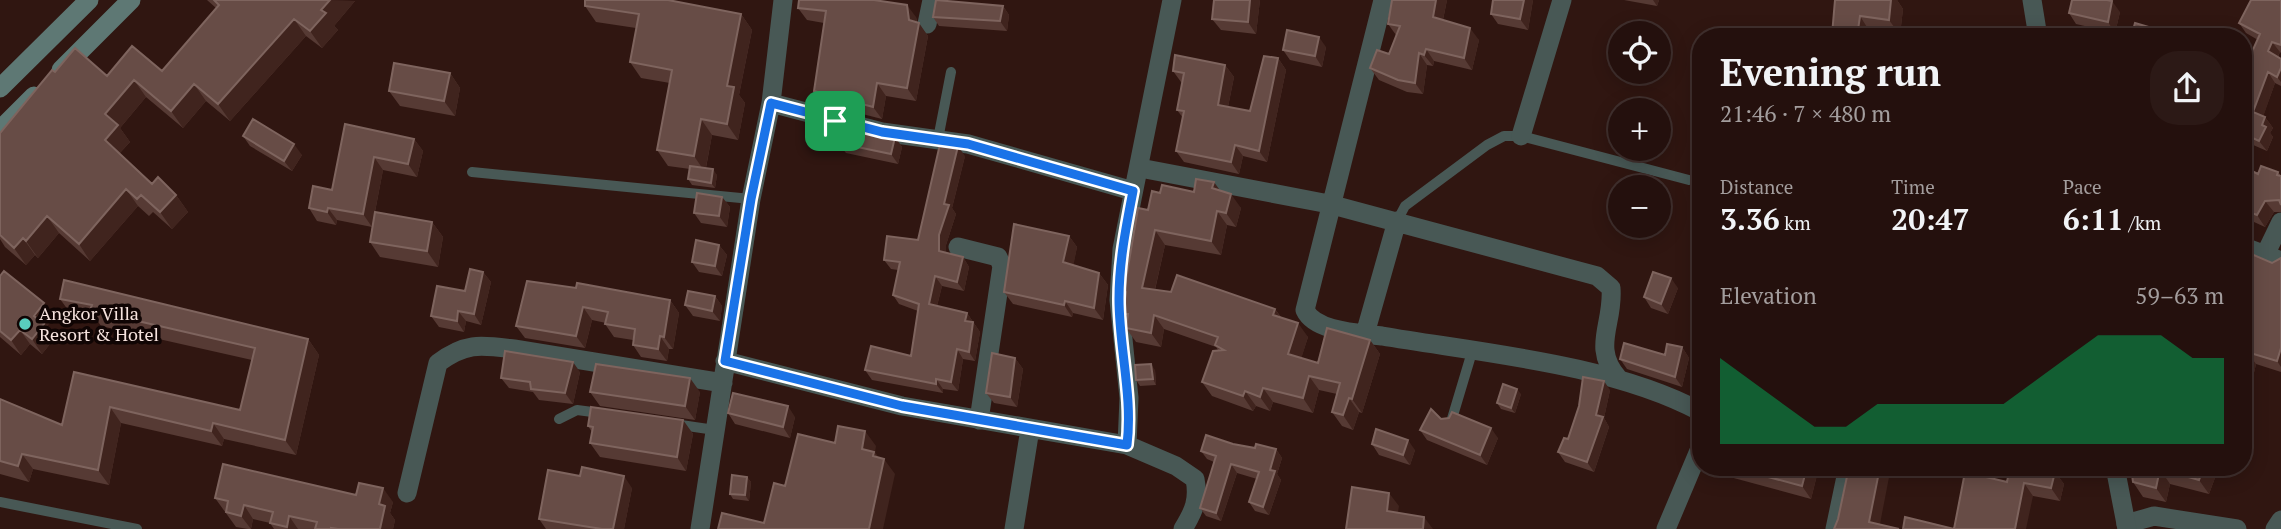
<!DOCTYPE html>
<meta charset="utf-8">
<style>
:root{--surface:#24100d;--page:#2c1916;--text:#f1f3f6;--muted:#a39d9d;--line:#41302e;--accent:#0b8043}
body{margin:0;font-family:"PT Serif",serif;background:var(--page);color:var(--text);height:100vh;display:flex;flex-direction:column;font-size:26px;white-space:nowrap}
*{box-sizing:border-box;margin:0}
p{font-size:23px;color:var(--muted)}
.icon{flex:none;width:38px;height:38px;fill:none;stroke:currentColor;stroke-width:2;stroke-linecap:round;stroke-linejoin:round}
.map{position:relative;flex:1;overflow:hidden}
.drawer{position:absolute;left:1692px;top:28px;width:560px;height:448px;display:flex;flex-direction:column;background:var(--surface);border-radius:28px;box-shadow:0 4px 18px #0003,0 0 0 2px var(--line)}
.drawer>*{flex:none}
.controls{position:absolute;left:1608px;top:21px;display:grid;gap:14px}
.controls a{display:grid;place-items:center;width:63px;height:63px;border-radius:50%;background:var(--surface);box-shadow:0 4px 18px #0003,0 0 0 2px var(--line);font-size:35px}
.pin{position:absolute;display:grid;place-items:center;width:60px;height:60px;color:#fff;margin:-30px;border-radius:14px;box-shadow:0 4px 10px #0006}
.round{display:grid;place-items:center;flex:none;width:74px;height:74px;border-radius:28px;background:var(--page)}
.head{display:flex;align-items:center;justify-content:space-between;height:119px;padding:0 28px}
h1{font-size:38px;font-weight:800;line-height:52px}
.stats{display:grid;grid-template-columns:repeat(3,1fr);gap:10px;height:119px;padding:7px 28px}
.stats div{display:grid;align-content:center}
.stats b{font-size:30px;font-weight:800}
.stats small{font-size:19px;font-weight:400}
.stats p{font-size:19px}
.chart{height:196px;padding:14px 28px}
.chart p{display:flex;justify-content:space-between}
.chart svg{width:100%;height:126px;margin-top:7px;fill:var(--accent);opacity:.7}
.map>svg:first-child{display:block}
</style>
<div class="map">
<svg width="2281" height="529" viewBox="0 0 2281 529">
<rect width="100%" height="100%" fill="#301611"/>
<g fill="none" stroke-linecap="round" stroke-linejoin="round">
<!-- service -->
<path stroke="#485855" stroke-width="10" d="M938,139L951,72
M472,172L751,199
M1397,221L1405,206L1487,145L1504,136H1521L1689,180
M559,419L577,410L600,413
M1451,422L1472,352
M674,424L715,430
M0,502L137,529"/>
<!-- minor -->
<path stroke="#485855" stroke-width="19" d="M1383,0L1305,310C1315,332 1360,333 1382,336C1482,353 1612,364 1701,412
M927,24L932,0
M771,103L882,132L968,144L1133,191
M1521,136L1562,0
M1140,168L1329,204L1597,276L1611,288C1614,324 1591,347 1618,378
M958,247L998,257L1002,266L979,420
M2244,247L2281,261
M2265,255L2281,222
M1365,334L1397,221
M725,361L902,406L1127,445L1176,466L1195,479C1199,500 1194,511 1183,529
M1127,445L1129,398L1119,300L1122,249L1172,0
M407,493L438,363C466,342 481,345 514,349L723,383
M2126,524L2154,516L2237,529
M700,529L751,199L771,103L783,0
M1014,529L1030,429
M1666,529L1701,446
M1835,529L1848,467
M2275,529L2281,520"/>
<!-- tertiary -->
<path stroke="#485855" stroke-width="19" d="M2032,0L2038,37
M2115,467L2127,529"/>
<!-- secondary -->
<path stroke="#5e7874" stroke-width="19" d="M61,70L131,0
M0,88L89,0
M0,130L34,96"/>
</g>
<!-- wall -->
<path fill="#563a34" d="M207,0L355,1L334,26L338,30L322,48L306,36L230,121L206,101L183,128L146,97L120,128L130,142L119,154L152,184L176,195L188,212L172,229L153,212L149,216L138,206L90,261L59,233L38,258L35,255L26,265L5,247L0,239V133L107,76L162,71L216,8Z
M1260,0L1256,34L1221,30L1212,19Z
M1392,0H1447L1443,20L1479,40L1472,70L1434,61L1433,66L1427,65L1423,94L1407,92L1379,80L1370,68L1389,54L1396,35L1388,24Z
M1533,0L1528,30L1498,24L1491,14Z
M1624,0H1659L1657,6Z
M1835,0H1897L1903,9L1900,35L1870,32V37H1833L1832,35Z
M2281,0V53L2280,52L2278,57L2281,59V86L2275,83L2263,116L2265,117L2273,128L2270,133L2273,137L2267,151L2244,141V70L2258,40L2246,33L2239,23Z
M585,6L741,14L752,30L739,95L745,103L738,140L712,135L706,168L717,175L715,188L692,185L688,179L690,169L668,166L657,150L670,83L641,78L630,62L636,28L596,22Z
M1003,6L1009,15L1007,31L939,26L933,17Z
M798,8L916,17L917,22L928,36L916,101L886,96L882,119L823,104L814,91L824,23L807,20Z
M2120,12L2115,33L2076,24L2069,13Z
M1326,47L1322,67L1290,60L1283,50Z
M1278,58L1286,70L1267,162L1243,156L1239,174L1184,162L1176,151L1183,118L1177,110L1182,83L1181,82L1173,71L1225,65L1234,77L1228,107L1250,111Z
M450,73L460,88L455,116L400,106L389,91Z
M345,124L414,139L423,151L417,177L383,170L375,212L432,222L443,237L438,267L380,257L370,242L372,227L337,220L336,225L317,221L309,208L332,190Z
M243,136L302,155L292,171L250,146Z
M895,137L902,147L898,164L846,153L838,143Z
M965,156L952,208L956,214L946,245V253L963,257L969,267L964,291L942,286L937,306L967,313L980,332L975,361L963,359L958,391L943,389V393L872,380L865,370L911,356L918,311L899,304L893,295L898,270L891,269L884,260L918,240Z
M2244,167L2258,174L2278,172L2281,176V212H2274L2265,227L2254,222L2246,211L2247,209L2244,207Z
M1220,191L1241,208L1236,227L1227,225L1221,255L1165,245L1155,290L1275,309L1281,317L1308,337L1301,358L1318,363L1370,340L1380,354L1362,413L1359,412L1353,430L1342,426L1332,412L1337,394L1319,390L1313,413L1273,402L1270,411L1256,406L1253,411L1212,396L1202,382L1218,350L1216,347L1164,329L1161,347L1136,342L1126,328L1128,319L1124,314L1126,295L1124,291L1148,210L1160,193Z
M722,197L730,207L727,227L701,223L694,213Z
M1069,236L1077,247L1073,265L1099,273L1108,285L1103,320L1073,313L1072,317L1013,304L1004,292Z
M719,245L727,255L722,276L699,272L692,262Z
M2244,252L2247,256L2272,263L2281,258V372L2256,364L2247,403L2244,402Z
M483,272L491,282L481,325L466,321L464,332L439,327L431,316L465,291Z
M0,276L54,318L46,327L54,339L42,354L30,344L21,355L0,337Z
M576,288L670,300L679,313L673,349H669L667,361L641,357L633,345V340L614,337L605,324L606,323L592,320L585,348L525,338L516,326Z
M1678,288L1668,314L1651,308L1644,297Z
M715,296L722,306L720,321L693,316L685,305Z
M60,299L308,339L319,355L296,455L224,439L222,446L121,423L109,485L33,469L29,482L0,474V399L62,425L74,372L240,410L252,360L101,326L97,320L71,314Z
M1682,347L1689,358L1682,387L1627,369L1620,359L1665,355Z
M1015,358L1023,369L1017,407L994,403L986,393Z
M1155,370L1156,385L1140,386L1136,380Z
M580,372L573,404L539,400L533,392L509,388L501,378Z
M1610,390L1604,418L1609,427L1594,472L1565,462L1558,452L1568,439Z
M590,392H700L695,420L600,406Z
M1521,394L1515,413L1501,409L1497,403Z
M728,413L795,417L790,438L735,424Z
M1441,419L1498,438L1487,465L1427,440L1420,430Z
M683,420L693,434L686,471L600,457L590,443L592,432L588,426Z
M1233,444L1255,448L1276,449L1282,458L1277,474L1281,480L1269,515L1255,511L1249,502L1257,479L1237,473L1221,521L1206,516L1200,508L1214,462L1207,459L1201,451Z
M1372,444L1415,450L1410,465L1379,455Z
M1701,444V466L1695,458Z
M1702,467H1819L1811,499L1704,470Z
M2010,467H2054L2053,471L2055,472L2064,484L2060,501L2033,496L1954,529L2007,482Z
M2131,467H2219L2209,494L2170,484L2166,502L2143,497L2133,482Z
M747,477L751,482L749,501L733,499L730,494Z
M632,488L624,529H546L539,519Z
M356,495L393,502L390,513L395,520L393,529H274L270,523L253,519L251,529H248L236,527L215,498Z"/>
<!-- shaded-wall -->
<path fill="#40241e" d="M330,0L355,1L334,26L338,30L322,48L310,31L321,10Z
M1250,0H1260L1256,34L1248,22Z
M1436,0H1447L1441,29L1433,17Z
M1524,0H1533L1528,30L1520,19Z
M1653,0H1659L1657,6Z
M1891,0H1897L1903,9L1900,35L1889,20Z
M2112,1L2120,12L2115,33L2108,22Z
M907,5L916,17L918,30L919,23L928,36L916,101L907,88L909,20Z
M1003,6L1009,15L1007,31L1000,21Z
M741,14L752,30L739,95L745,103L738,140L727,124V86Z
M1860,16L1870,32V37H1857Z
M294,19L306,36L230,121L218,104Z
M1470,28L1479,40L1472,70L1464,58Z
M2152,28L2156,34L2155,37H2150Z
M1319,37L1326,47L1322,67L1315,56Z
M2272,42L2280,52L2275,61L2268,51Z
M1426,49L1434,61L1433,66L1424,55Z
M1419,53L1427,65L1423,94L1415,83Z
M1278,58L1286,70L1267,162L1259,151Z
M1225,65L1234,77L1226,117L1218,105Z
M2281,68V82L2277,77Z
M2268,72L2275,83L2261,123L2253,112Z
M450,73L460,88L455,116L444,101Z
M134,80L146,97L120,128L130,142L116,157L105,140V114Z
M877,83L886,96L882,119L873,107Z
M194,84L206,101L183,128L171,111Z
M2265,117L2273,128L2270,133L2273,137L2267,151L2259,141L2262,125Z
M701,119L712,135L705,172L694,156Z
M895,137L902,147L898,164L891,154Z
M414,139L423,151L417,177L408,164Z
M294,144L302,155L292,171L284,161Z
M1235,145L1243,156L1239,174L1231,162Z
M958,146L965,156L952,208L956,214L946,245V261L939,251V235L944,204Z
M374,157L383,170L372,227L363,214Z
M713,169L717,175L715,188L711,183Z
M1214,182L1224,196L1212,188Z
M126,189L138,206L90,261L79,244Z
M1231,194L1241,208L1236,227L1226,213Z
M176,195L188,212L172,229L160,212Z
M722,197L730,207L727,227L719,216Z
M2265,201L2274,212L2265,227L2257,215Z
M328,208L337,220L336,225L327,212Z
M1217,211L1227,225L1221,255L1211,241Z
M47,216L59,233L38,258L26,241Z
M432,222L443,237L438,267L427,251Z
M1155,230L1165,245L1152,302L1142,288Z
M1069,236L1077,247L1072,273L1063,262Z
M23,238L35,255L26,265L14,248Z
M719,245L727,255L722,276L715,266Z
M963,257L969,267L964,291L957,282Z
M483,272L491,282L481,325L474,314Z
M1099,273L1108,285L1103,320L1094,308Z
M935,276L942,286L935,314L929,304Z
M1671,278L1678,288L1668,314L1661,304Z
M715,296L722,306L720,321L712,311Z
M670,300L679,313L673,349L664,337Z
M1065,301L1073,313L1072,317L1064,305Z
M44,303L54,318L46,327L54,339L42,354L32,339L34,316Z
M583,307L592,320L585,348L576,336Z
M1275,309L1285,324L1273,315Z
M458,311L466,321L464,332L457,321Z
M967,313L980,332L975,361L969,352L965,321Z
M1154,315L1164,329L1161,347L1151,333Z
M1298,323L1308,337L1298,369L1288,354Z
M20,330L30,344L21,355L11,340Z
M660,336L669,349L667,361L658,349Z
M308,339L319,355L296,455L285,440Z
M1370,340L1380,354L1362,413L1352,399Z
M1682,347L1689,358L1682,387L1675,377Z
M2281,348V367L2277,361Z
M957,349L963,359L958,391L951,382Z
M2247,352L2256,364L2247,403L2244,398V370Z
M1015,358L1023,369L1017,407L1010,397Z
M573,362L580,372L573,404L565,393Z
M1151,364L1155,370L1156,385L1153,379Z
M1309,376L1319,390L1313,413L1303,398Z
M690,378L700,392L695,420L685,406Z
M936,379L943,389V393L936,384Z
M1604,381L1610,390L1604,418L1609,427L1594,472L1587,462L1596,415Z
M1263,388L1273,402L1270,411L1260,397Z
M1517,389L1521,394L1515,413L1511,408Z
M1245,391L1256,406L1253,411L1243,396Z
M1349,398L1359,412L1353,430L1343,415Z
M788,406L795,417L790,438L783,427Z
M110,407L121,423L109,485L98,470Z
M683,420L693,434L686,471L677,457Z
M213,423L224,439L222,446L211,431Z
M1491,428L1498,438L1487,465L1480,455Z
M865,431L876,446L875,452L883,464L884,459L895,474L883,529H869L862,449Z
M1408,440L1415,450L1410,465L1403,455Z
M1276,449L1282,458L1277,474L1281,480L1269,515L1263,507L1270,470Z
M22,454L33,469L29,482L18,466Z
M1231,464L1237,473L1221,521L1216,513Z
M1807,467H1819L1811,499L1802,486Z
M1880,467H1891L1879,529L1869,522Z
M2043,467H2054L2051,482L2042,469Z
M2204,467H2219L2209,494L2199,480Z
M2160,469L2170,484L2166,502L2156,488Z
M2055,472L2064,484L2060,501L2051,488Z
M624,476L632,488L624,529H613Z
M747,477L751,482L749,501L745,495Z
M2024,483L2033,496L2026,529H2015Z
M383,488L393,502L390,513L395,520L393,529H380L379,504Z
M1389,493L1399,506L1396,525L1387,511Z
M244,505L253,519L251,529L241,516Z
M289,516L298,529H288L287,527Z
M1424,517L1433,529H1423Z"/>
<!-- building -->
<path fill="#674c46" stroke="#7e645e" stroke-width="2" d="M214,0H330L321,10L326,13L310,31L294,19L218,104L194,84L171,111L134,80L105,114L118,125L105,140L152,184L158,177L176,195L160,212L141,195L137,199L126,189L79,244L47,216L26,241L23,238L14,248L0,235V133L52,70L55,72L75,48L107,76L132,46L162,71L219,5Z
M585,0H668L741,14L727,86L734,87L727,124L701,119L694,156L657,150L672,70L630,62L639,14L585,6Z
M799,0H874L907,5L909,20L919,23L907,88L877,83L873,107L814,91L826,11L798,8Z
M936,0L1003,6L1000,21L933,17Z
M1214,0H1250L1248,22L1212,19Z
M1392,0H1436L1433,17L1470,28L1464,58L1426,49L1424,55L1419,53L1415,83L1398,80L1370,68L1377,50L1389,54L1400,26L1388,24Z
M1493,0H1524L1520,19L1491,14Z
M1835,0H1891L1889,20L1860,16L1857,37L1832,35Z
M2072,0H2107L2112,1L2108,22L2069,13Z
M2251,0H2281V45L2272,42L2268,51L2281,59V68L2277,77L2268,72L2253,112L2265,117L2262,125L2266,127L2259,141L2244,134V70L2260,34L2239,23Z
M2135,23L2152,28L2150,37H2131Z
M1287,30L1319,37L1315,56L1283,50Z
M1175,55L1225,65L1218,105L1250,111L1264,56L1278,58L1259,151L1235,145L1231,162L1176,151L1184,111L1177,110L1184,73L1173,71Z
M394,63L450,73L444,101L389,91Z
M253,119L294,144L284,161L243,136Z
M345,124L414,139L408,164L374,157L363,214L328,208L327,212L309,208L313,186L332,190Z
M841,125L895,137L891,154L838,143Z
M940,144L958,146L944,204L949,205L939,235V251L963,257L957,282L935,276L929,304L967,313L965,321L973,322L969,352L957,349L951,382L936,379V384L865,370L871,346L911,356L919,304L893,295L900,262L884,260L887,236L918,240Z
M690,166L713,169L711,183L688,179Z
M2261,166L2278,172L2277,175L2281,176V205L2279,200L2265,201L2257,215L2246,211L2250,201L2244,199V167L2258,174Z
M1196,179L1214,182L1212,188L1231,194L1226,213L1217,211L1211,241L1155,230L1142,288L1171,292L1177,275L1275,309L1273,315L1298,323L1288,354L1318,363L1327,328L1370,340L1352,399L1349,398L1343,415L1332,412L1340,383L1309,376L1303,398L1263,388L1260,397L1245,391L1243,396L1202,382L1213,351L1224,350L1215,345L1218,337L1154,315L1151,333L1126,328L1128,314H1124L1126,292L1124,291L1138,208L1148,210L1152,191L1160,193L1162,185L1194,192Z
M697,193L722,197L719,216L694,213Z
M375,212L432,222L427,251L370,242Z
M1014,224L1069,236L1063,262L1099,273L1094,308L1065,301L1064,305L1004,292Z
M696,240L719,245L715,266L692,262Z
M2249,253L2272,263L2281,258V348L2277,361L2247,352L2244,370V262Z
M470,269L483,272L474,314L458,311L457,321L431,316L437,286L465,291Z
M4,271L44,303L34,316L44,324L32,339L20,330L11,340L0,331V276Z
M1653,272L1671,278L1661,304L1644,297Z
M64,280L308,339L285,440L213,423L211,431L110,407L98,470L22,454L18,466L0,461V399L62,425L74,372L240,410L255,348L90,310L92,305L60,299Z
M527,281L576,288L577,283L670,300L664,337L660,336L658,349L633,345L635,329L605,324L608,312L583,307L576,336L516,326Z
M688,291L715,296L712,311L685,305Z
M1624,343L1665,355L1667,344L1682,347L1675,377L1620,359Z
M505,351L573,362L565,393L531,389L530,382L501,378Z
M992,353L1015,358L1010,397L986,393Z
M596,364L690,378L685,406L590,392Z
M1151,364L1153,379L1136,380L1135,365Z
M1583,377L1604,381L1596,415L1603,417L1587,462L1558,452L1564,438L1568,439L1579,406Z
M1503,384L1517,389L1511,408L1497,403Z
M733,393L788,406L783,427L728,413Z
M591,407L683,420L677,457L590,443L593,427L588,426Z
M1431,409L1441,419L1449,418L1452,412L1491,428L1480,455L1420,430Z
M838,426L865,431L862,449L874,452L873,456L884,459L869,529H718L722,513L764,523L774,483L785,486L798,434L835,443Z
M1376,429L1408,440L1403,455L1372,444Z
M1206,435L1233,444L1255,448L1256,444L1276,449L1270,470L1275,471L1263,507L1249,502L1259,472L1231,464L1216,513L1200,508L1216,456L1201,451Z
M1701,444V459L1695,458Z
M223,464L356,495L359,483L383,488L379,504L385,506L380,529H338L331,528V529H315L317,522L289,516L287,527L270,523L273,512L244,505L241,516L226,512L228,501L215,498Z
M582,467L624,476L613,529H602L539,519L548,470L580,476Z
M1731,467H1807L1802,486Z
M1849,467H1880L1869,522L1899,529H1834L1838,519Z
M2010,467H2043L2042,469L2055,472L2051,488L2024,483L2015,529H1903L1905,517L1954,529L1965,472L2007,482Z
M2131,467H2204L2199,480L2160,469L2156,488L2133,482Z
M732,475L747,477L745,495L730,494Z
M1352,487L1389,493L1387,511L1424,517L1423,529H1346Z"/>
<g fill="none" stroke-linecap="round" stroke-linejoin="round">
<defs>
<path id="route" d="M771,103L882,132L968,144L1133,191C1126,227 1119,262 1119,299C1119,348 1133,396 1127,445L902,406L725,361L751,199Z"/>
</defs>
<!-- route casing -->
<use href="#route" stroke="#fff" stroke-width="14"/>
<!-- route -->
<use href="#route" stroke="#1a73e8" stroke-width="9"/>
</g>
<!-- markers -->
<circle fill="#59cebe" stroke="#100504" stroke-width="2.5" cx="25" cy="324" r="7"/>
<g text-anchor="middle" stroke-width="7" stroke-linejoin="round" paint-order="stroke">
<!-- poi labels -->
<g font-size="18" fill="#f6e3de" stroke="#100504" text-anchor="start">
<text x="39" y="320">Angkor Villa<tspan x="39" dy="21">Resort &amp; Hotel</tspan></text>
</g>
</g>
</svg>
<div class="controls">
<a><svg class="icon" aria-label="locate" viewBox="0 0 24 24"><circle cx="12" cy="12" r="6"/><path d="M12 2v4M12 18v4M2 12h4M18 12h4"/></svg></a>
<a>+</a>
<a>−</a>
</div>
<div class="pin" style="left:835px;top:121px;background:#1e9e55"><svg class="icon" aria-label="arrive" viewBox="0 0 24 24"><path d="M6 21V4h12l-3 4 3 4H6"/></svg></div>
<section class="drawer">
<div class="head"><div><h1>Evening run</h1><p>21:46 · 7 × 480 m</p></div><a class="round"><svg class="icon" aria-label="share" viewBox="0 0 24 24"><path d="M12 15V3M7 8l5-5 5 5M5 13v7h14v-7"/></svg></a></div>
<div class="stats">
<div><p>Distance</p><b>3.36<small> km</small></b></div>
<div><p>Time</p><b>20:47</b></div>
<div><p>Pace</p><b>6:11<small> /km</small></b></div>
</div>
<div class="chart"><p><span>Elevation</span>59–63 m</p>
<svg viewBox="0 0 160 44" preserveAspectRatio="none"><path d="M0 44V14L10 22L20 30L30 38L40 38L50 30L60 30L70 30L80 30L90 30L100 22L110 14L120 6L130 6L140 6L150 14L160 14V44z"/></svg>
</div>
</section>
</div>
